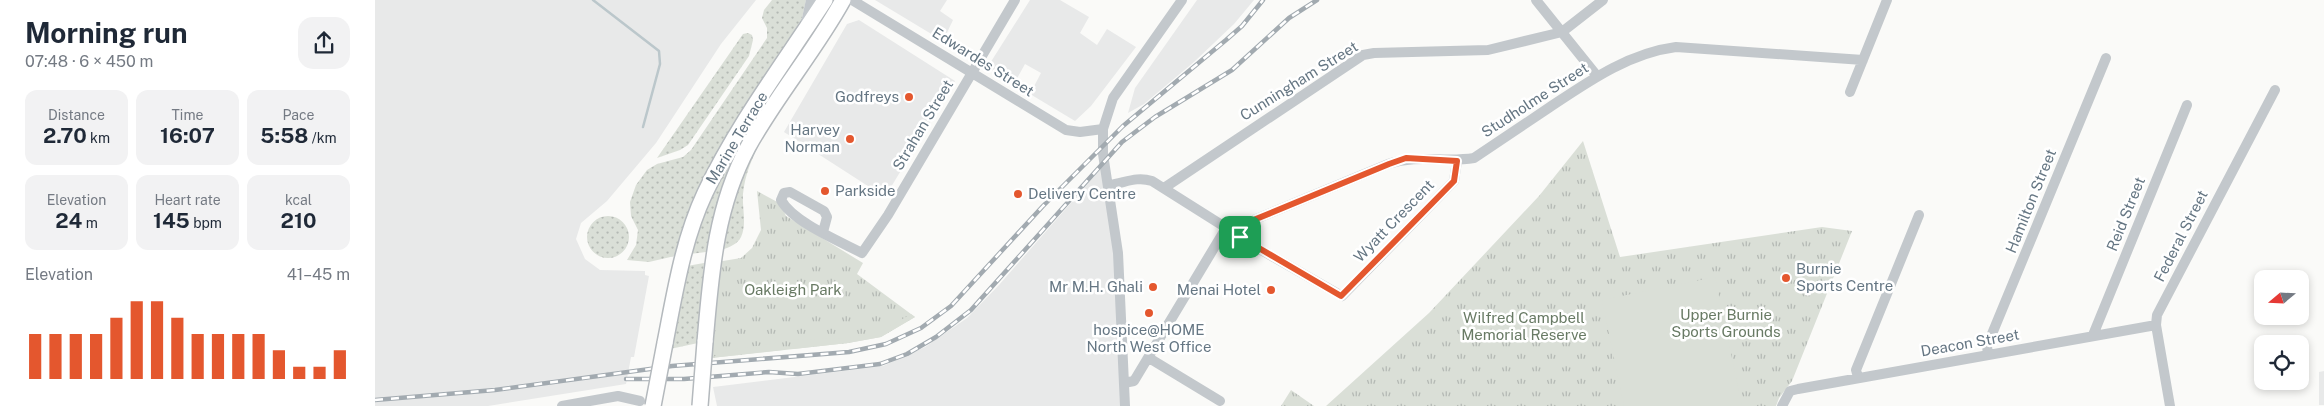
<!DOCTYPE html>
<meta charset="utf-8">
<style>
:root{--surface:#fff;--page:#f2f2f3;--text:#1f2937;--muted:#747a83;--accent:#e4572e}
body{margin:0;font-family:"Public Sans",sans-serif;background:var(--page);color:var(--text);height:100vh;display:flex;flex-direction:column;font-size:19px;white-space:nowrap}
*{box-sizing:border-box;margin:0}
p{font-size:16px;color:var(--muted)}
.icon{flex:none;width:28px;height:28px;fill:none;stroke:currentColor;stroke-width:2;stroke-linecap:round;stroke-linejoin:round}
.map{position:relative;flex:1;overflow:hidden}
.drawer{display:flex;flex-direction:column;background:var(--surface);width:375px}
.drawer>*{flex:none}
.needle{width:32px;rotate:251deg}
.buttons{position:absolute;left:1879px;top:270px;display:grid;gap:10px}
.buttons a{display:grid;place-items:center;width:55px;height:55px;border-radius:10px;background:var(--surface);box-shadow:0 2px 8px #0003;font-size:25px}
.pin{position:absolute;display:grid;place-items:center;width:42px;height:42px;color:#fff;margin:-21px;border-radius:10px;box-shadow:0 2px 8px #0006}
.round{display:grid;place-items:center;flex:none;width:52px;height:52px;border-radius:15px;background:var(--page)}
.headline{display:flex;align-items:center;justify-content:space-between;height:85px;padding:0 25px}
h1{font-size:28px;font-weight:700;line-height:38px}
.stats{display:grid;grid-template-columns:repeat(3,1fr);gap:8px;height:85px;padding:5px 25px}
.stats div{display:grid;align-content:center;border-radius:12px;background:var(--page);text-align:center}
.stats b{font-size:21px;font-weight:700}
.stats small{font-size:14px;font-weight:400}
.stats p{font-size:14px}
.chart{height:140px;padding:10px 25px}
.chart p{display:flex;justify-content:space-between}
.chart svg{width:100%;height:90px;margin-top:5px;stroke:var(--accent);stroke-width:6}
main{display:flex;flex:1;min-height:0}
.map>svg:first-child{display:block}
</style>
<main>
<section class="drawer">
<div class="headline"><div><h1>Morning run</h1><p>07:48 · 6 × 450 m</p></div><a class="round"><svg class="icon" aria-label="share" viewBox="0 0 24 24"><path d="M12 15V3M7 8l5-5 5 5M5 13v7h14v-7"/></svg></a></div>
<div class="stats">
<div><p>Distance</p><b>2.70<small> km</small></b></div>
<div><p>Time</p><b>16:07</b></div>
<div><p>Pace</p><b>5:58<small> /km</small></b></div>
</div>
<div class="stats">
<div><p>Elevation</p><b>24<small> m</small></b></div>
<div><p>Heart rate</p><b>145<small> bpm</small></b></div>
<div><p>kcal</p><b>210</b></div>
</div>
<div class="chart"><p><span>Elevation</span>41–45 m</p>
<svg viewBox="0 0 160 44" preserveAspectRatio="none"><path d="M5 44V22M15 44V22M25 44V22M35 44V22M45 44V14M55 44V6M65 44V6M75 44V14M85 44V22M95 44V22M105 44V22M115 44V22M125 44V30M135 44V38M145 44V38M155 44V30"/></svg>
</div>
</section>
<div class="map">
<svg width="1949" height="406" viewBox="0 0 1949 406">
<defs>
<pattern id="grass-dots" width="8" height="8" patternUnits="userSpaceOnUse" patternTransform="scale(1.25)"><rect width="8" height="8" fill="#dadfd7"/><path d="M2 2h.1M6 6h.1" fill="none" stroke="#b4b9b4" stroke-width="1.8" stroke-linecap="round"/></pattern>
<pattern id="park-tufts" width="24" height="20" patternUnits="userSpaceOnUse" patternTransform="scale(1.25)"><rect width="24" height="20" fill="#dadfd7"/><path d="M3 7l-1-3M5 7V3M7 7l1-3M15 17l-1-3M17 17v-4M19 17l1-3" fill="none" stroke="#b4b9b4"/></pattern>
</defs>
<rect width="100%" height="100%" fill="#fafaf8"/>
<!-- built -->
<path fill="#e8e9e9" d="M0,0H381L346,44L281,143L232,201L206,223L201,239L210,259L225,270L270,271V275L274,276L259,357H256L251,384L113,406H0Z
M500,0H572L565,11L578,20L568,41Z
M655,0H685L714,17L705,33L722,45L732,29L761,47L716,106L700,121L655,94L666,73L650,64L639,84L612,68Z
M822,0H879L859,24L819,62L769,104L753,113L760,88Z
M484,20L580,81L510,197L409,132L472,24Z
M730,164L734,185L750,406H342L338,387L508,366L550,347L592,318L624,285Z
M1949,371V405H1944V372Z"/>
<!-- grass -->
<path fill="url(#grass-dots)" d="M397,0H431L427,18L401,62L304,255L274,262L252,260L261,245L263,230L256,216L255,202L261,185L272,170L282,164L308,157L316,150L392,38V28L387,18L389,10Z
M452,8L455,9L372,137L343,209L331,252L315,254L327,214L368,135Z
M373,33L377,35L378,40L374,56L313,145L305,150L282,158L368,34Z
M385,142C377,159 370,174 368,194C367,208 372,224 366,237C363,244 354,247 347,250L359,194L381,145Z
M212 237a21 21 0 1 1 42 0a21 21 0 1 1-42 0Z
M329,263L323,343L295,349L312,266Z"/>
<!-- park -->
<path fill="url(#park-tufts)" d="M1208,141L1245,257L1447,227L1477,231L1417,381L1404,398L1401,406H951L1054,313L1164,196Z
M382,191L406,204L411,216L488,263L482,274L540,317L506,337L473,343L336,358L342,262L366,258L377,248L386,230Z
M916,390L939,406H906Z"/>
<!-- garden -->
<path fill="#dadfd7" d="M1340,277L1367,406H1249L1227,300Z
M536,314L540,317L506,337L473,343L418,349L417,340L470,338L505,332Z
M407,341L408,350L336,358C362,344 381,349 407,341Z"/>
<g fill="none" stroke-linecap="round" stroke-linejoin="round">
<!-- stream -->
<path stroke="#bbc7cb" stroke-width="2.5" d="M218,0L284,51L285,64L268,127"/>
<defs>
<path id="highway" d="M330,342C336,274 340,209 373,147C401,96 440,51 468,0
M290,343C300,292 308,240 330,193C362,125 409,63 450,0"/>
</defs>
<!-- highway casing -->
<use href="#highway" stroke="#b4b9bd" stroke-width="18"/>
<!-- minor -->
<path stroke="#c3c8cc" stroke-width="10" d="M477,0L691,130L705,132L728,129
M1161,0L1222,76
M431,23L436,0
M1475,92L1512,0
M734,185C750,183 761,176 777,181L888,251L967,296L1079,181L1082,161
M789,188L988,55L999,53L1113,50L1187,32L1228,0
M448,232L452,217L449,211L415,192L409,193L406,200C418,222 464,241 487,253L513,215L640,0
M865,237L881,219L1013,164C1044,154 1069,163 1099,158C1124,141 1150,124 1175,107C1214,81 1254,53 1301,47L1488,60
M1718,335L1812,105
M1613,355L1612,346L1731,58
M774,358L845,401
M1483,377L1481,370L1544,215
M749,383L759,381L851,228
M187,406L243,396L265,401
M750,406L743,253L728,154V129L738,98L807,0
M1407,406L1415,391L1423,389L1781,325
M1795,406L1781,325L1782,315L1900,90"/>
<!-- highway -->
<use href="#highway" stroke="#fff" stroke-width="15"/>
<defs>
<path id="rail" d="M251,379H309L394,372L423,374L505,364L532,354L561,337L596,310L747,142L780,117L857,70L914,18L942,0
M0,400L120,390L297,366L474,352L511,344L546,328L576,306L668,206L748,126L851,40L867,26L888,0"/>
</defs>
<!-- rail casing -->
<use href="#rail" stroke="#a2aab0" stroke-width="4.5"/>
<!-- rail -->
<use href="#rail" stroke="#fff" stroke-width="2.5" stroke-dasharray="8" stroke-linecap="butt"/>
<defs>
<path id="highway-bridge" d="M278,406L290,343
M325,406L330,342"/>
</defs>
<!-- highway-bridge casing -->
<use href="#highway-bridge" stroke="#b4b9bd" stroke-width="18" stroke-linecap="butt"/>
<!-- highway-bridge -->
<use href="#highway-bridge" stroke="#fff" stroke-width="15"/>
</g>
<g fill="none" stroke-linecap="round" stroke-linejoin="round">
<defs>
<path id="route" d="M1031,158L1082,161L1079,181L966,296L865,237L881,219L1014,164Z"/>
</defs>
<!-- route casing -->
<use href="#route" stroke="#fff" stroke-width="10"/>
<!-- route -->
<use href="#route" stroke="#e4572e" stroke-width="6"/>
</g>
<!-- markers -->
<g fill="#e4572e" stroke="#fff" stroke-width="2">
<circle cx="534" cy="97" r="5"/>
<circle cx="475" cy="139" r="5"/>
<circle cx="450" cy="191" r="5"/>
<circle cx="643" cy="194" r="5"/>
<circle cx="1411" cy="278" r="5"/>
<circle cx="778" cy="287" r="5"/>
<circle cx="896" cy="290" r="5"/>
<circle cx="774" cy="313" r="5"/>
</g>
<g text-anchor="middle" stroke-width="5" stroke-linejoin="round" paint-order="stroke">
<!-- street labels -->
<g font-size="15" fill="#657683" stroke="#fff">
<text transform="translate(608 62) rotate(32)" y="5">Edwardes Street</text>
<text transform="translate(924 81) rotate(-32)" y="5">Cunningham Street</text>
<text transform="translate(1160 100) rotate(-33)" y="5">Studholme Street</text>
<text transform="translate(548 125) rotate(-59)" y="5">Strahan Street</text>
<text transform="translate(362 138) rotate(-59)" y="5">Marine Terrace</text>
<text transform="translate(1656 201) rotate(-68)" y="5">Hamilton Street</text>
<text transform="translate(1751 214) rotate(-68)" y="5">Reid Street</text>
<text transform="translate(1019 221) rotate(-46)" y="5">Wyatt Crescent</text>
<text transform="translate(1806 236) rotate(-63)" y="5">Federal Street</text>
<text transform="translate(1595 343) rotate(-10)" y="5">Deacon Street</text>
</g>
<!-- poi labels -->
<g font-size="15" fill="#657683" stroke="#fff" text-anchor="end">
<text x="524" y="102">Godfreys</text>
<text x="465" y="135">Harvey<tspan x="465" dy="17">Norman</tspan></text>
<text x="460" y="196" text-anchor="start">Parkside</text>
<text x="653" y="199" text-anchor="start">Delivery Centre</text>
<text x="1421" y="274" text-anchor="start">Burnie<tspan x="1421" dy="17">Sports Centre</tspan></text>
<text x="768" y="292">Mr M.H. Ghali</text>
<text x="886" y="295">Menai Hotel</text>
<text x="774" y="335" text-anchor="middle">hospice@HOME<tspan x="774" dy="17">North West Office</tspan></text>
</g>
<!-- park labels -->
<g font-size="15" fill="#687a64" stroke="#fff">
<text x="418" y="295">Oakleigh Park</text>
<text x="1351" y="320">Upper Burnie<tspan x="1351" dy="17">Sports Grounds</tspan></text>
<text x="1149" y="323">Wilfred Campbell<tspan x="1149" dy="17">Memorial Reserve</tspan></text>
</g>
</g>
</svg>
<div class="buttons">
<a><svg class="needle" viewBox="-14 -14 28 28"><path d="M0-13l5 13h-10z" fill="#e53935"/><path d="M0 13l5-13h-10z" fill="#747a83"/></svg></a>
<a><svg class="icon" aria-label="locate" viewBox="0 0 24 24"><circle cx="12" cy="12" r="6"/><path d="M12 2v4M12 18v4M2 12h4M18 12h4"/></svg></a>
</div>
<div class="pin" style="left:865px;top:237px;background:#1e9e55"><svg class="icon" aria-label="arrive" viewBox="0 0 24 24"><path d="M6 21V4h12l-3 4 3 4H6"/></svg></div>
</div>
</main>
